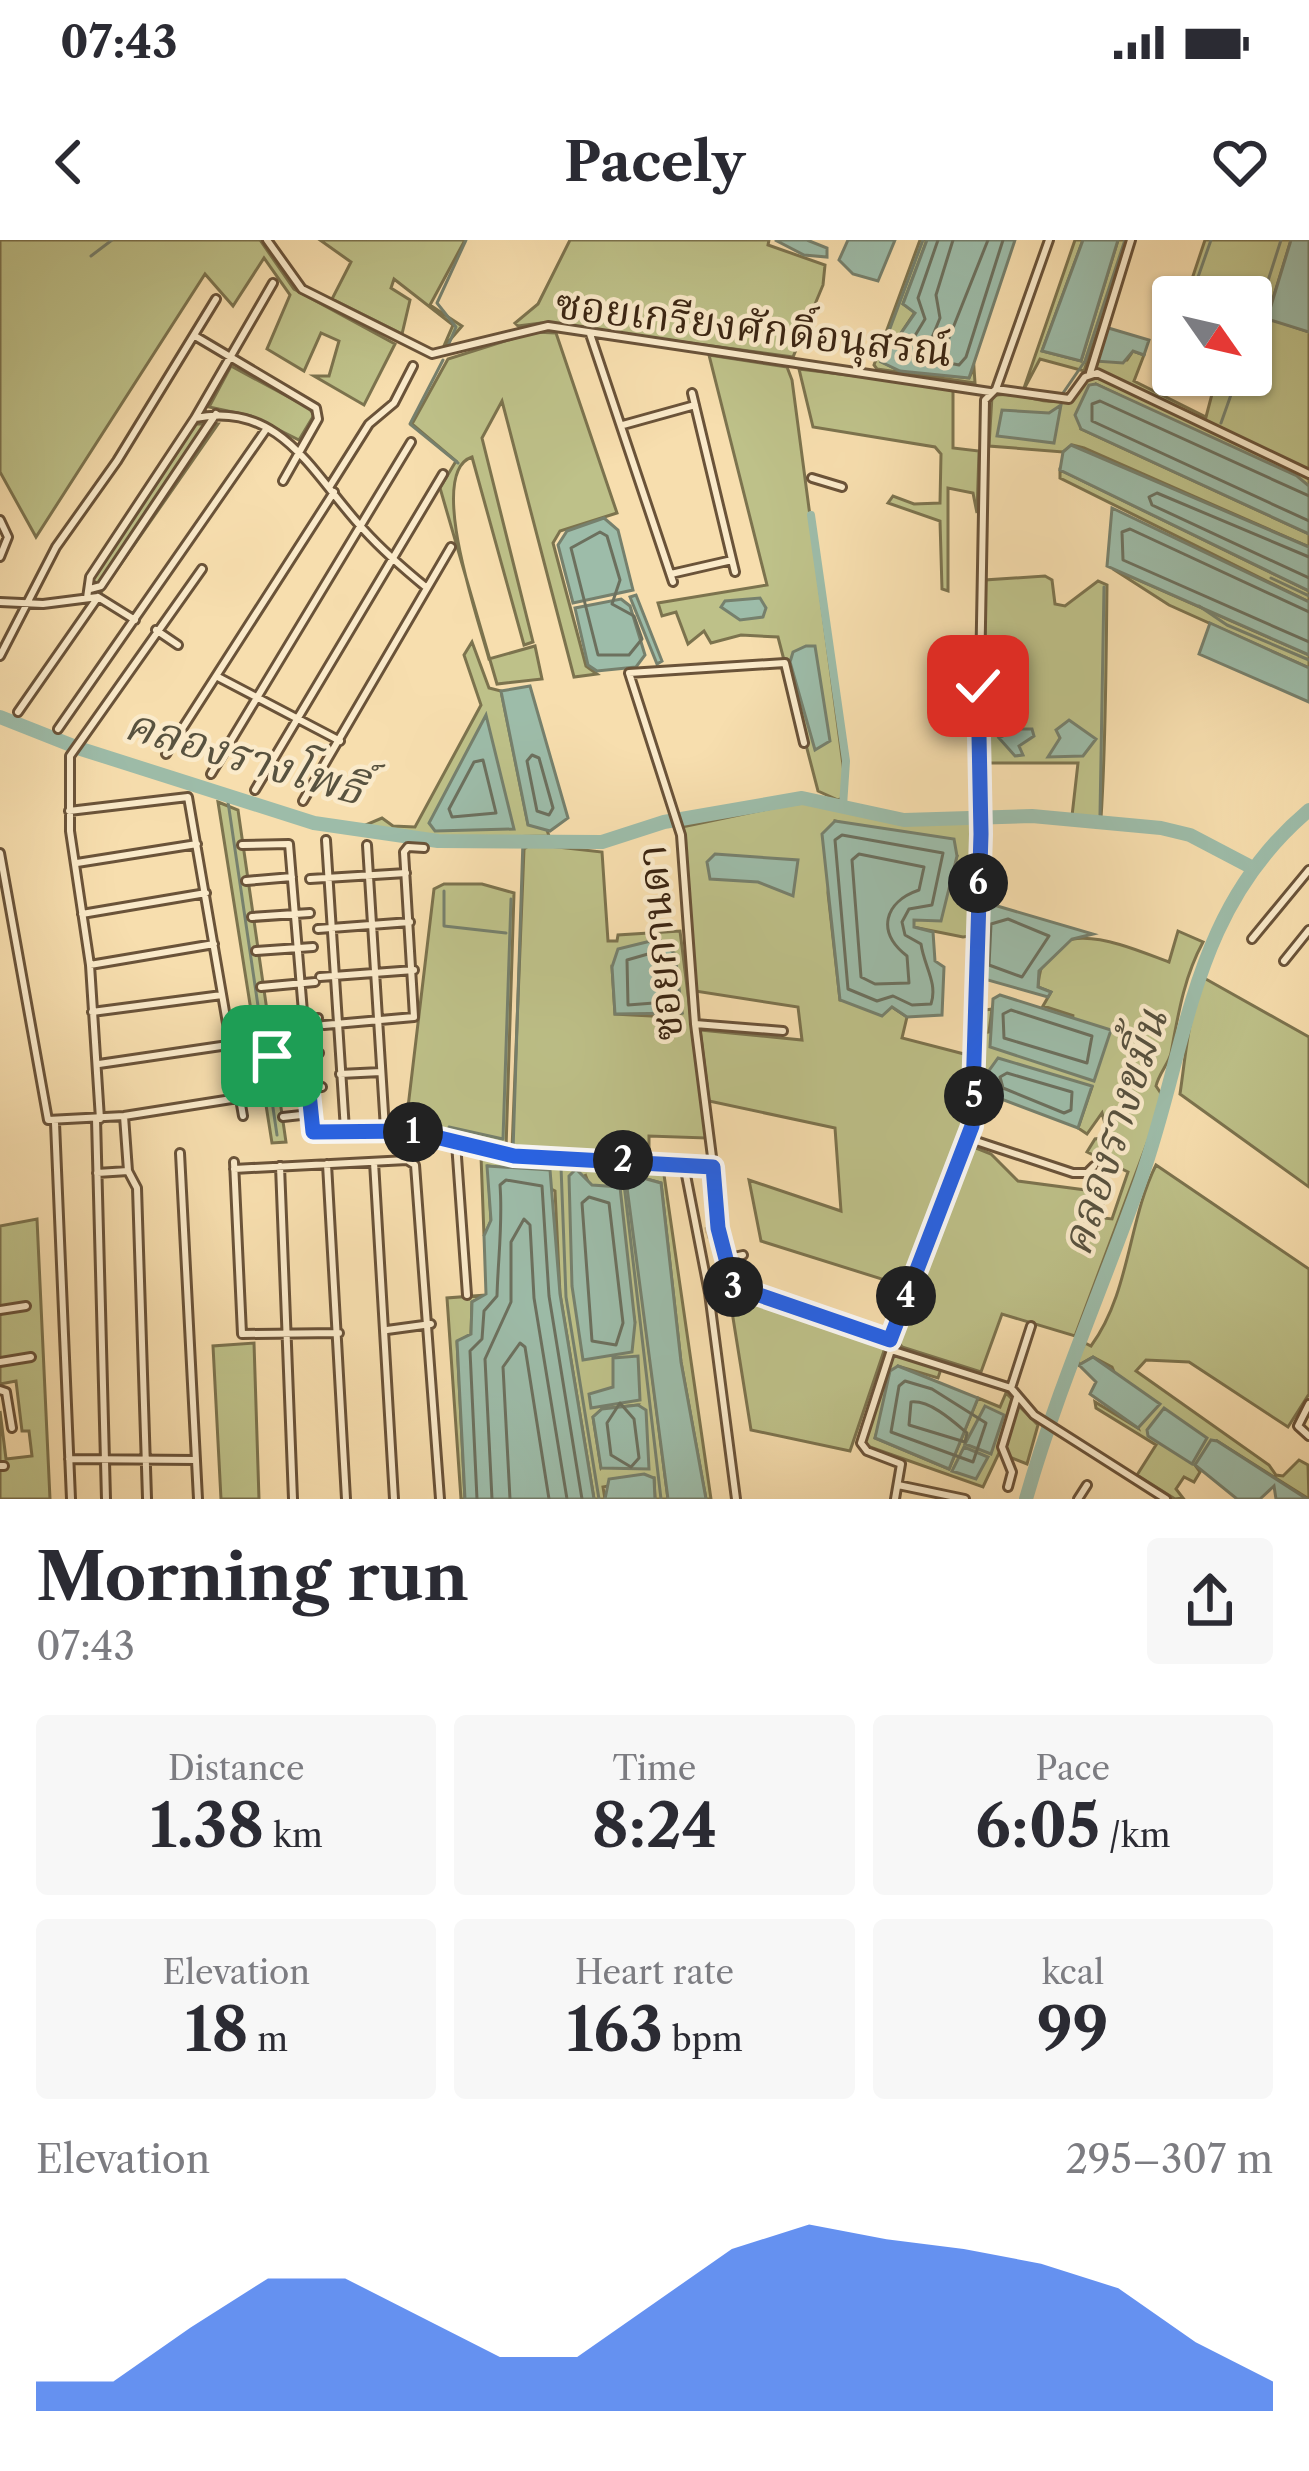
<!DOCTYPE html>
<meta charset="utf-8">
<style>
:root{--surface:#fff;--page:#f7f7f7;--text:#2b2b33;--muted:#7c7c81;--accent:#2563eb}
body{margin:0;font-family:"Libre Caslon Text","Noto Serif Thai",serif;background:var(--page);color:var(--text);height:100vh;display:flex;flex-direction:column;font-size:45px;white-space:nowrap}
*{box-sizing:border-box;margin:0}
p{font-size:39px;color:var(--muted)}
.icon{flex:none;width:66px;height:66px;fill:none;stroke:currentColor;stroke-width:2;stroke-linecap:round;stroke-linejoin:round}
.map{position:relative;height:1259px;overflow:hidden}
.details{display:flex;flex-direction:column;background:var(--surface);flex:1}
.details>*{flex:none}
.needle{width:78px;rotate:124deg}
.controls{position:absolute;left:1152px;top:36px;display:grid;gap:24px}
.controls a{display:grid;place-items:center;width:120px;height:120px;border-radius:12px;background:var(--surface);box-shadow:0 3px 9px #0004;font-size:60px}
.pin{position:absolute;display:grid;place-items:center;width:102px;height:102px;color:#fff;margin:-51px;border-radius:24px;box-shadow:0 6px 18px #0006}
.km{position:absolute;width:60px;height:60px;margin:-30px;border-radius:50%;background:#222;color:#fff;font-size:33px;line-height:60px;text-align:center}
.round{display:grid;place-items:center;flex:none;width:126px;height:126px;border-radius:12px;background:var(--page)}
.overview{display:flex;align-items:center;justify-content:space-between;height:204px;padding:0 36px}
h1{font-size:66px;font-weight:700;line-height:90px}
.figures{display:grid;grid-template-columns:repeat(3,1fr);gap:18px;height:204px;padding:12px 36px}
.figures div{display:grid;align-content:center;border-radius:12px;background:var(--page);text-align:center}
.figures b{font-size:60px;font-weight:700}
.figures small{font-size:33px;font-weight:400}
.figures p{font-size:33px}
.chart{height:336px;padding:24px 36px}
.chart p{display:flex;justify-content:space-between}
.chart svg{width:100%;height:216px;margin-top:12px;fill:var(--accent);opacity:.7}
.status{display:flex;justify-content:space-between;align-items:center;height:84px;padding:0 60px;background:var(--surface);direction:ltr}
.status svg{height:33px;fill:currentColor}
header{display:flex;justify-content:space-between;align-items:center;height:156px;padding:0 36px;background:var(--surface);font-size:54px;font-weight:700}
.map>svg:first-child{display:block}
</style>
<div class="status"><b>07:43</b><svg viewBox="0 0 49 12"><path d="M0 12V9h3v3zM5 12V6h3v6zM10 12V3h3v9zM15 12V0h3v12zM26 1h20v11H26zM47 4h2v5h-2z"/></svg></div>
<header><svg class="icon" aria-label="back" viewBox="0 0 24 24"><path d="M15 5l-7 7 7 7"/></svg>Pacely<svg class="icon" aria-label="heart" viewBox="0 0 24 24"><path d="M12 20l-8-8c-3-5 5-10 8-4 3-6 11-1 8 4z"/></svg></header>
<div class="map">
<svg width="1309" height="1259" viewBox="0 0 1309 1259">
<rect width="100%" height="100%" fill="#f7deae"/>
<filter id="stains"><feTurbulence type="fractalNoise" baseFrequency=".00167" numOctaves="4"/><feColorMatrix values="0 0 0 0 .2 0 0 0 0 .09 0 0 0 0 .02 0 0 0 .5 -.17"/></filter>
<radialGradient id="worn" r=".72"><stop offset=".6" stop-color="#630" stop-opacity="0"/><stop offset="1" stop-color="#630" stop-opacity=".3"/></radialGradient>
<!-- green -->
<path fill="#bec189" stroke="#7c734e" stroke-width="3" fill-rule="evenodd" d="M0,0H260L294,49L395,104L364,165L314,136H329L339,101L321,93L304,131L267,109L290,55L264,18L233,66L205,34L36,297L0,232Z
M320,0H465L430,65L462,86L443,108L453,85L394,39L391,48L410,60L402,94L332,59L351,22Z
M570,0H769L768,5L825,25L823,45L793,117L541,83L518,86L515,83L538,64Z
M920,0H927L903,64L915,72L882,122L900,131L969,138L974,128L975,143L877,129L874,125Z
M1075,0H1083L1042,111L1081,121L1118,0H1129L1084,131L1040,119L1023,151Z
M1205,0H1291L1267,78L1309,92V231L1093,130L1094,121L1127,120L1133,111L1144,115L1134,141L1206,177L1217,135H1251V57H1186Z
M534,92L556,93L617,273L560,291L553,303L586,426L597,434L574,437L502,161L482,198L533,402L524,405L472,217C426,232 479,381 489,419L535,406L542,439L497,444L440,248L456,221L412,184L448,119Z
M709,115L787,127L792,140L845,540L844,557L838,560L818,551L778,397L741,395L711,403L704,391L688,404L676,372L662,376L658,363L767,345Z
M231,126L309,168L314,175L299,200L251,176L209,167Z
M799,129L953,148V208L979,211L977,273L973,253L948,248V351L942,349L940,281L888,263L893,256L914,264L940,263L941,214L935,207L813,187Z
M1087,137L1103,138L1309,237V246L1096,144L1081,189L1309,294V307L1084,208L1072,205L1063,212L989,206L992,156C1034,147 1056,184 1087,137Z
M194,184H218L100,354L86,344Z
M1060,230L1309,351V362L1060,238Z
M1113,329L1309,415V428L1169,365Z
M1045,336L1052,340L1055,364L1065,366L1098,341L1107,345C1106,423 1106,503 1101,578L1072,576L1078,523H984L985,340Z
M472,402L489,448L501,451L528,584L546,587L549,596L438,598L363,586L382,578L393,586L415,587L481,465L464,415Z
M218,562L238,570L286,902L272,903Z
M801,562L903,584L975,581L970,696L963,697L913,687L914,679L948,646L957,616L835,581L828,653L840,760L892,767L907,777L902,798L968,815C976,896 937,973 907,1047L761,1001L749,940L841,971L835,888L709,861L700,790L802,800L798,767L695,751L682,587Z
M531,604L602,612L608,701H617L618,695L680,691L706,898L649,896V917L512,909L524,609ZM612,727L679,757L682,773L669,777L615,774Z
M444,644H482L514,653L506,909L465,904L406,884L434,649Z
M1178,691L1203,702C1184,737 1178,775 1171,813C1169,823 1159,833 1156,846L1164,858L1075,1096L1002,1074L981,1132L902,1107L894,1096L971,906L991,914L1018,941L1093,951L1103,962V978L1112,979L1128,932L1087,912L1095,899L1109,897L1102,873L1087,894L1078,888L1092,847L988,832V854L977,849L978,771L992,769L989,792L1074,776L1043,766L1051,752L1038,747C1043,667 1125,706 1169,722Z
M1204,738L1309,797V947L1180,854C1186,813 1188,776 1204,738Z
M481,916L663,928L711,1259H706L681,1122L661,943L632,935L627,940L668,1259H655L654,1238L603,1247L605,1259H594L560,1054L555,951L510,929L488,926L491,981L484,996ZM585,934L628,1044L635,1083ZM638,1165L601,1227L593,1177L602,1169Z
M1156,925L1309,1029V1154L1288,1187L1189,1122L1146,1120L1136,1131L1269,1225L1276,1235L1283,1236L1299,1220L1308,1225L1309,1259L1217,1201L1195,1225L1200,1232L1194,1242L1184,1237L1176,1249L1183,1258L1175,1259L1137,1235L1156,1205L1096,1168L1095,1162L1138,1188L1112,1127L1093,1117L1079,1125L1077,1119L1085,1103L1091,1106C1130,1053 1128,981 1156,925Z
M37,979L50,1259H0V1171L6,1219L32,1216L29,1191H22L16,1141L0,1144V986Z
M729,1053L886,1105L850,1211L751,1190Z
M486,1055L472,1062L471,1094L457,1102L465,1259H461L447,1058Z
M254,1103L259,1259H221L213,1106Z
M893,1113L941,1129L938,1138L898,1126L875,1198L949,1229L978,1158L1000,1167L1006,1153L1038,1185L1027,1224L999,1213L983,1247L867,1206L864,1199Z"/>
<!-- water -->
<path fill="#9dbca9" stroke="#76806d" stroke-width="3" d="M775,0H807L827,8V17L804,15Z
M848,0H895L878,41L853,34L839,20Z
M927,0H1015L969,138L900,131L881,122L915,73L903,64Z
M1083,0H1118L1081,121L1042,111Z
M1291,0H1309V92L1267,79Z
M1105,87L1149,100L1144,115L1133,111L1123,123L1094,121Z
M1096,144L1297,236L1309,246V294L1081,189L1075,175L1089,145Z
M1061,165L1054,203L997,196L1002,170L1049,173Z
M1071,205L1309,307V351L1060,230L1063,212Z
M1112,268L1309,362V415L1107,326Z
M604,278L618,290L633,350L573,363L558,305L567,291Z
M636,355L662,421L657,424L630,357Z
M760,358L766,368L763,377L740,380L721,367L725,361Z
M621,359L630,366L645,415L636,427L597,431L588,425L575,368Z
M1210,383L1309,428V462L1199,414Z
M806,406H815L830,501L815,510L790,422L793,412Z
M530,446L568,578L550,591L528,585L501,451Z
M486,475L514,589L435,591L429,583Z
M1069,480L1096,499L1083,516L1048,517L1060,498L1056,490Z
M1017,489H1032L1034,496L1019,506L1023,515L1015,516L999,498Z
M835,581L954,599L957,616L941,681L914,680V687L933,692L935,721L944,727L942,775L907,777L892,767L882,776L840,760L822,594Z
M715,614L798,620L793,656L758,642L710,639L707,622Z
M987,663L1093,694L1072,699L1039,731L1038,747L1051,752L1048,757L977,737L980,665Z
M659,699L675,714L682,773L615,774L612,727L618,709Z
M1000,755L1111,790L1094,841L990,807L993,759Z
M998,818L1092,846L1078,888L988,854V832Z
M487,926L550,930L560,1054L594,1259H465L457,1101L471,1094L472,1062L486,1054L484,996L491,980Z
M576,929L592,945L620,947L635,1083L632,1112L583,1120L572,1046L569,936Z
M632,935L661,943L681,1122L706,1259H668L626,940Z
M638,1116L640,1160L591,1168L589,1154L613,1147V1118Z
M1093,1117L1160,1164L1138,1188L1090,1154L1096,1142L1079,1125Z
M898,1126L978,1158L949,1229L875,1198L890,1131Z
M638,1165L646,1170L649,1229L601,1228L593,1177L602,1169Z
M985,1166L1004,1175L991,1214L965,1204Z
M1164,1168L1207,1198L1192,1224L1148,1196L1147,1190Z
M1211,1200L1217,1201L1307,1259H1276L1274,1246L1260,1259H1237L1195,1225Z
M964,1207L988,1217L976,1239L952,1231Z
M644,1234L654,1238L655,1259H605L609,1239Z"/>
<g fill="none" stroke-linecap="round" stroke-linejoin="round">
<!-- shore -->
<path stroke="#6c705e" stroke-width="3" d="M938,0L918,58L925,79L904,114L959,125L966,117L1003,0
M953,0L936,55L940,78L931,100L945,108L988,0
M1309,256L1100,161L1092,164V181L1309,281
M600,292L607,296L620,340L612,364L634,376L642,399L629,415H598L571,308Z
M1309,317L1157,253L1149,257L1152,265L1309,338
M1309,372L1130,289L1122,292L1123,320L1309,402
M532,515L539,518L553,568L549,575L537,571L527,521Z
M483,520L496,573L452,577L449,569L474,522Z
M842,595L943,613L932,665L909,669L902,682L905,695L921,704C924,726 938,743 931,764L912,765L893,756L877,761L848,749L835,600Z
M859,614L924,627L919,650C884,662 876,692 907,716L909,743L875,744L861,737L852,620Z
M1008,679L1049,696L1022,737L989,725L991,684Z
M655,712L666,724L667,762L628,765L627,720Z
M1011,770L1092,796L1087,823L1004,798L1003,774Z
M1007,833L1072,852L1071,870L1064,873L1003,848L1000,837Z
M589,957L609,963L623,1083L616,1105L592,1101L582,963Z
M905,1141L932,1149L986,1183L973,1222L891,1192L899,1146Z
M911,1162C930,1160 953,1181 967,1193L965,1202L909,1185Z
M620,1163L634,1179L639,1218L631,1227L611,1215L607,1183Z
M477,1259L470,1111L482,1099L484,1071L497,1056C498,1018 503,983 500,945L506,940L542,946L549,1056L582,1259
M492,1259L485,1119L511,1062V1002L524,979L530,985L534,1058L567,1259
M510,1259L503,1127L520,1103L525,1107L549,1259"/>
<!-- stream -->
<path stroke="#76806d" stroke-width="3" d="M91,16L112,0
M1191,57L1211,0
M1251,94L1281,0
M448,106L456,87L437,63L466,0
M883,107L923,0
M443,120L410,184L458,223
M1061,156L1085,121L1125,0
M1221,183L1238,135
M1271,338L1309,356
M1199,366L1227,385L1309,420
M227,555L277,895
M1100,575L1104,347
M1099,583V582
M444,651V686L506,693
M449,887L503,899L511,659
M513,911L523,600
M561,927L566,1057L599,1259
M622,927L661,1259"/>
<!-- canal -->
<path stroke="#9dbca9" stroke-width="8" d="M811,275L846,521L843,566"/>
<!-- river -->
<path stroke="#9dbca9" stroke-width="14" d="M0,477L81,509L314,583L438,601L602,602L664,582L802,558L904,580L1032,576L1161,588L1190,595L1251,627
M1026,1259C1057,1150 1103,1046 1141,939C1189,803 1190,670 1309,570"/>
<!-- minor-tunnel -->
<path stroke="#d1b98f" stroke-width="6" stroke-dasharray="6 3" stroke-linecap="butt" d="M696,992L718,988
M698,998L719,993"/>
<defs>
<path id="minor" d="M267,0L302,49L432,114L548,86L990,152
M590,94L673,342
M195,96L316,168L318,179L283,241
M1090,133L1131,0
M996,149L1049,0
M692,153L735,332
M195,178C282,160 314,237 364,290C383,311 405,330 427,348
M623,185L695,165
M812,238L842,247
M330,246L369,184L394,163L413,126
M0,280L8,297L0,317
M671,334L732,320
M90,349L101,346L216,174
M87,358L90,337L195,178L273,43
M0,362L43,364L98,357L135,380
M156,390L178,405
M0,416L56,307L117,221L216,59
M216,436L340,501
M18,472L98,357
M58,489L267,188
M804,503L785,423L629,433L681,595L695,784L727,1034L739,1050L889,1100
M166,514L334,252
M211,534L411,202
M255,550L443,234
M303,561L451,307
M69,571L188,557L243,876
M326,600L345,890
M242,605L289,604L313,892L411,891L514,916L713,927
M367,605L385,889
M0,613L48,880L124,876L238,858
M77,623L197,604
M310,639L406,633
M246,641L292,637
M82,674L206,653
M252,677L310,673
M318,689L410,682
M1252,699L1309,630
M256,711L313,707
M1284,721L1309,690
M90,725L214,704
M320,737L414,730
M261,747L315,742
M92,772L222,755
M268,783L318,778
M695,784L783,791
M324,785L414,777L404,612L408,607L424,608
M272,816L319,813
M99,824L228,805
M340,834L381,832
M277,851L322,847
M283,877L310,874
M96,879L106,1259
M100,879L90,725L70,591V516L202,329
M55,883L71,1259
M970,899L1073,933H1087L1094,926
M456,903L467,1055
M180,913L198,1259
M234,922L242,1094L339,1093
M374,922L394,1259
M327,924L346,1259
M280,926L293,1259
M234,929L407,920L415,925L440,1259
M128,931L137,948L147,1258
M97,933L128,931L124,876
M686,935L709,1053L736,1259
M724,1019L743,1015
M0,1070L26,1066
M387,1090L431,1084
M891,1110L861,1203L867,1211L901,1224L895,1259
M0,1122L31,1117
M1011,1148L1031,1086
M0,1150L6,1152L12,1188
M1309,1164L1298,1186L1309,1196
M69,1219L196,1220
M0,1226H4
M898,1245L965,1259
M1008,1247L1012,1232L1002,1207L1017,1157
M1078,1259L1087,1245
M1166,1259L1034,1175L1011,1148L891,1110L889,1100L972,886L985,160L996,149L1069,159L1085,137L1097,133L1309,234"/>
</defs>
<!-- minor casing -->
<use href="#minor" stroke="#6a5339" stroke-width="12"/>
<!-- minor -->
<use href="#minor" stroke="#faeaca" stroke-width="6"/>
</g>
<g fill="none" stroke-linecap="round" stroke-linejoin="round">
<defs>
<path id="route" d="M272,816L305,814L313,892L411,891L514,916L713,927L718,988L733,1046L890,1100L972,886L981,594L978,446"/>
</defs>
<!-- route casing -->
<use href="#route" stroke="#fff" stroke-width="24"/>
<!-- route -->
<use href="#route" stroke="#2563eb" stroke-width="15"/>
</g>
<g text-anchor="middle" stroke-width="9" stroke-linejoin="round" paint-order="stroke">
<!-- street labels -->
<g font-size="42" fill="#3b2512" stroke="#faeaca">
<text transform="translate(754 87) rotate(7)" y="15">ซอยเกรียงศักดิ์อนุสรณ์</text>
<text transform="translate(659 703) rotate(-95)" y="15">ซอยกานดา</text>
</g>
<!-- water labels -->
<g font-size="45" font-style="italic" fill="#58523f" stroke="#faeaca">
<text transform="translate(245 516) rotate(16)" y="16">คลองรางโพธิ์</text>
<text transform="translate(1113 892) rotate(-72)" y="16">คลองรางขมิ้น</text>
</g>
</g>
<rect width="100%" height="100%" filter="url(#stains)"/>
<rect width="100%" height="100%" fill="url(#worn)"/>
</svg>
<div class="controls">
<a><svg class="needle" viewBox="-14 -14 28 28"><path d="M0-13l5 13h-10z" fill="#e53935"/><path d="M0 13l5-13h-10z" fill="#7c7c81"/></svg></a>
</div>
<div class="pin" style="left:272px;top:816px;background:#1e9e55"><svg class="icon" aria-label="arrive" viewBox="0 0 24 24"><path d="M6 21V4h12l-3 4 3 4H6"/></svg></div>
<div class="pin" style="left:978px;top:446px;background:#d93025"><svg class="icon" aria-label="check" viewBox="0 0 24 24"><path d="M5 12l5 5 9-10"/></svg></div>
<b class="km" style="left:413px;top:892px">1</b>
<b class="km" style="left:623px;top:920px">2</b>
<b class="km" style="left:733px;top:1047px">3</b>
<b class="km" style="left:906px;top:1056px">4</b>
<b class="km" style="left:974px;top:856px">5</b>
<b class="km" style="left:978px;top:643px">6</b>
</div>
<section class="details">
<div class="overview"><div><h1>Morning run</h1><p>07:43</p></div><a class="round"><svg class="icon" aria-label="share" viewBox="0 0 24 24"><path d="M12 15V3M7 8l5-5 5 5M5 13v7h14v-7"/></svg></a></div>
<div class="figures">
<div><p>Distance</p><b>1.38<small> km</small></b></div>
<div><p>Time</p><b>8:24</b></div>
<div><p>Pace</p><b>6:05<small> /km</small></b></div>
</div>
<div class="figures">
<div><p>Elevation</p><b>18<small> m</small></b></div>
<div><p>Heart rate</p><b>163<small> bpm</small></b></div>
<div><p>kcal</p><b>99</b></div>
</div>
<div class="chart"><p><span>Elevation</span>295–307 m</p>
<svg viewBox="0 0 160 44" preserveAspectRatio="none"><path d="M0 44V38L10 38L20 27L30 17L40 17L50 25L60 33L70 33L80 22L90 11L100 6L110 9L120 11L130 14L140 19L150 30L160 38V44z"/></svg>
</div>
</section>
